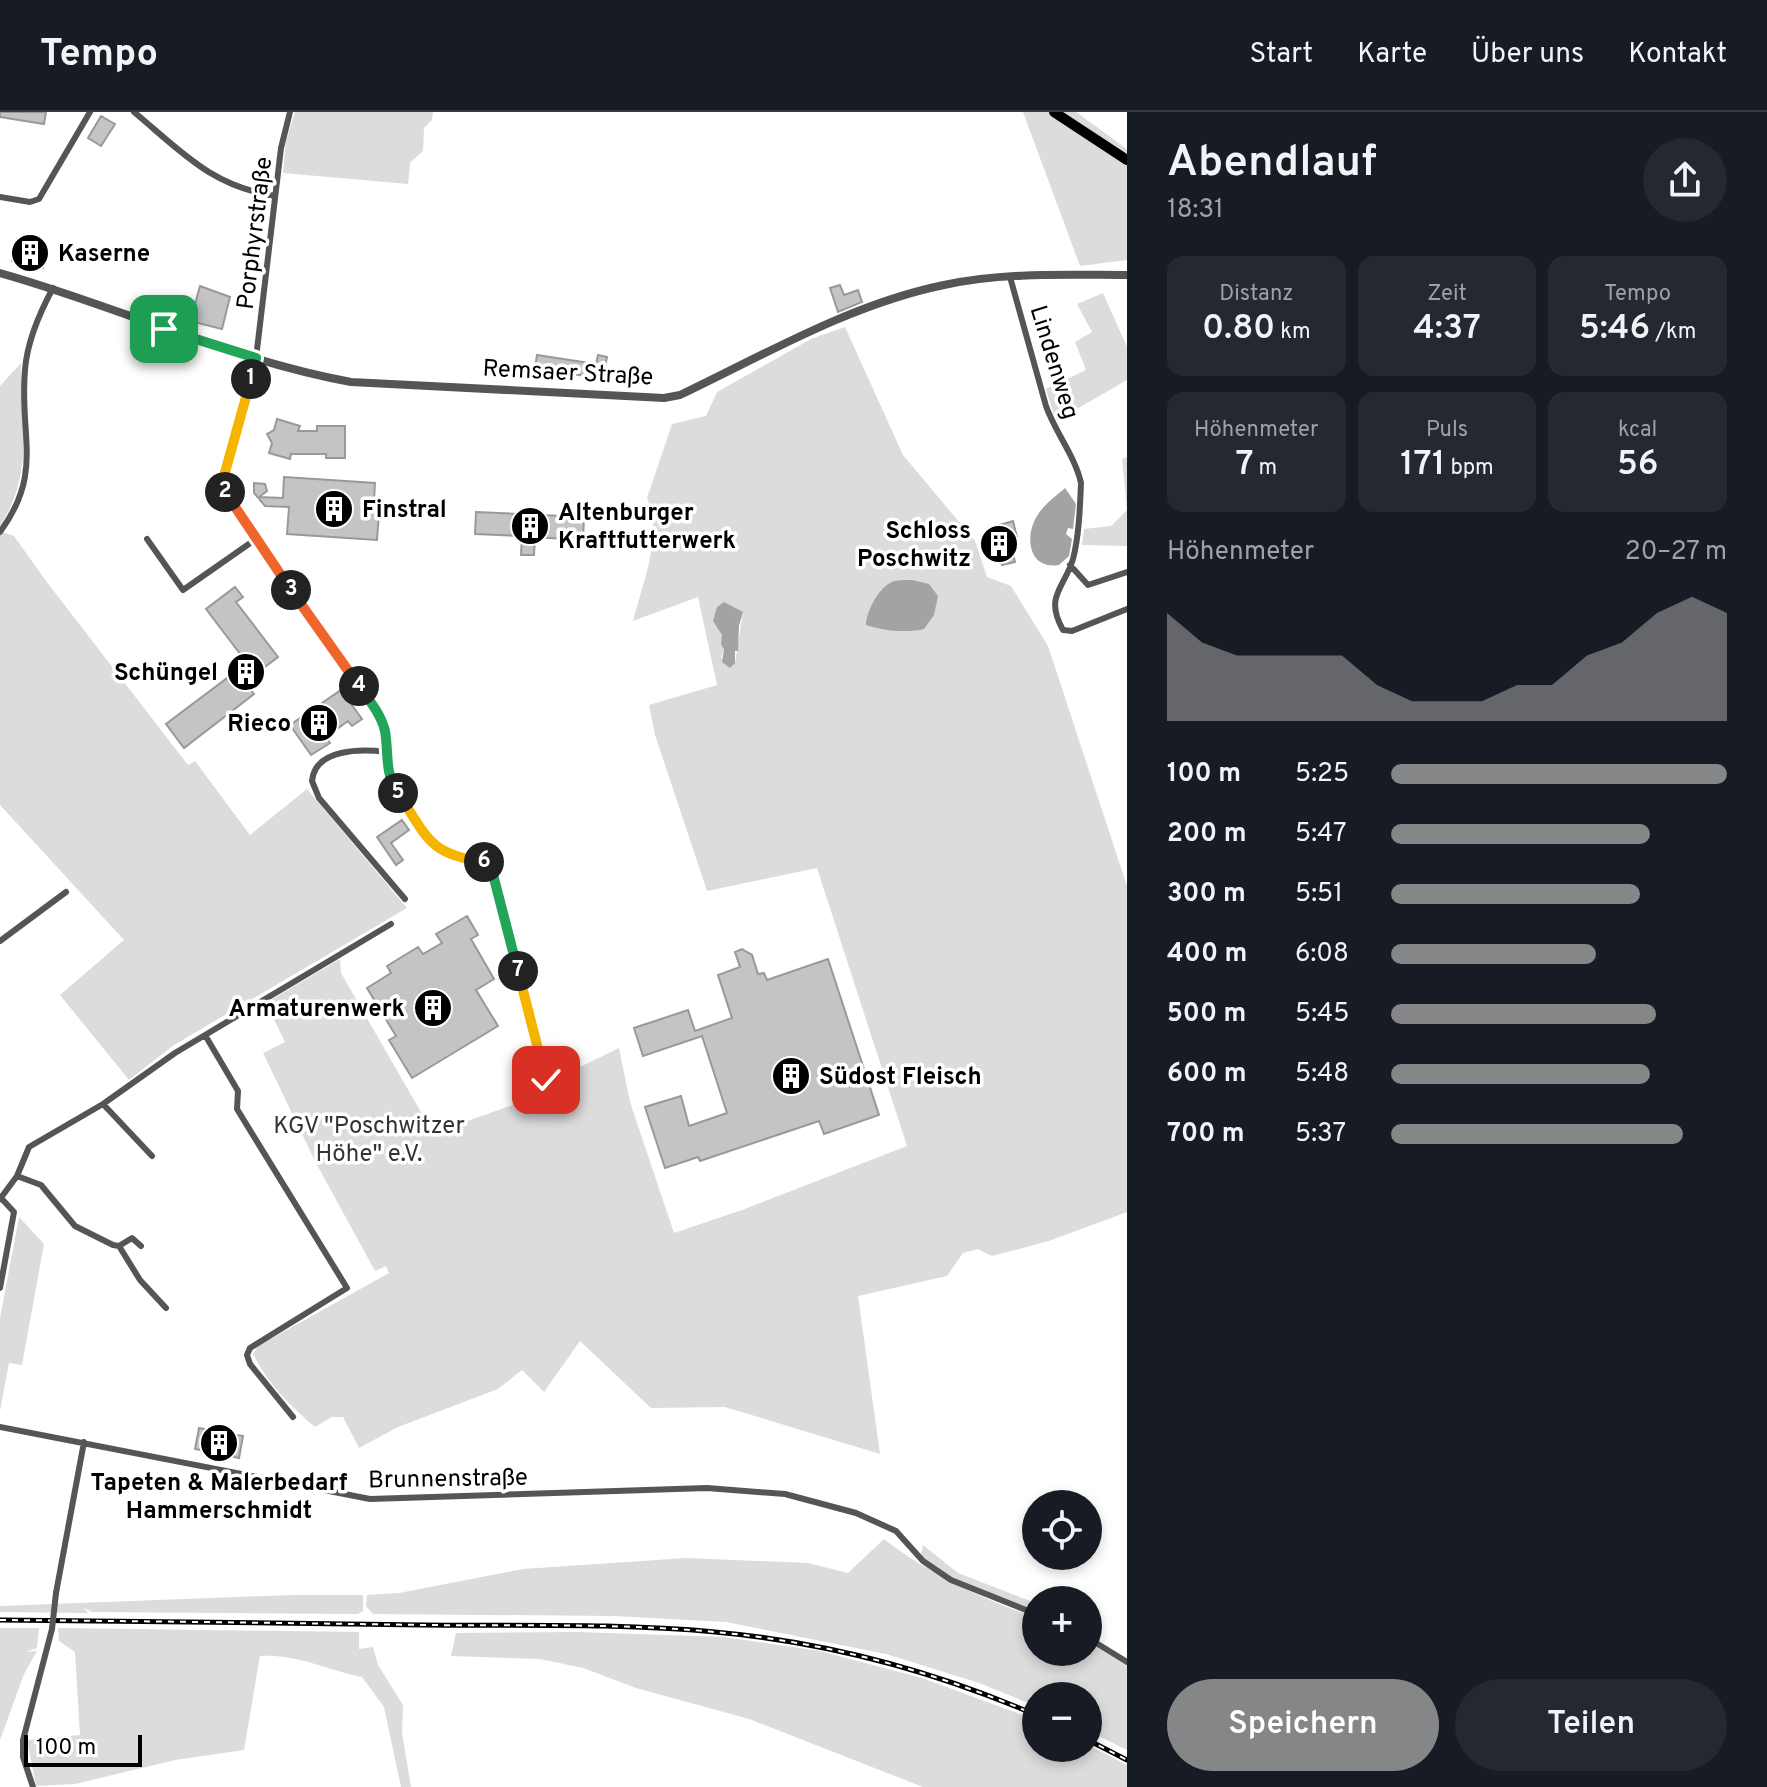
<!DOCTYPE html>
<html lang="de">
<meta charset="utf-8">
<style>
:root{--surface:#171b24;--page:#242831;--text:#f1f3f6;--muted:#9ea1a6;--line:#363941;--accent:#858687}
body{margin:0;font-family:Overpass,sans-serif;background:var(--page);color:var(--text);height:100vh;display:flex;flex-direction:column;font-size:30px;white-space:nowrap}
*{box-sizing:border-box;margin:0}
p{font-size:26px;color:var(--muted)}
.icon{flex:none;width:44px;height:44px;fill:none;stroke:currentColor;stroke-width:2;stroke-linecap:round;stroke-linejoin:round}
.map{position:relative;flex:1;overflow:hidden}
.panel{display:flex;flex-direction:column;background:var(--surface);width:640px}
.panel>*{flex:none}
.fabs{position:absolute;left:1022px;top:1378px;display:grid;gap:16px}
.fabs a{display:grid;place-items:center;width:80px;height:80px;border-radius:50%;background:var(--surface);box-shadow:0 4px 12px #0003;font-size:40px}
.scale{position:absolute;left:24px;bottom:20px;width:118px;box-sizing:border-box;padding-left:8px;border:4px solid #000;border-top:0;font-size:22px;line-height:28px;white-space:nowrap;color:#000;-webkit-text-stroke:6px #fff;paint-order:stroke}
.pin{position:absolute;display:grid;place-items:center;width:68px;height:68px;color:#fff;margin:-34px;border-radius:16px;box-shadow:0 4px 12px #0006}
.km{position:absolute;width:40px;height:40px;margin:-20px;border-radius:50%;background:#222;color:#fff;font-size:22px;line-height:40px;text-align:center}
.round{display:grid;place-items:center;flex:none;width:84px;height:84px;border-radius:42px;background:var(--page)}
.head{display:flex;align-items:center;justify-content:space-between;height:136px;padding:0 40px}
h1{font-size:44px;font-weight:600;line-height:60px}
.stats{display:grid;grid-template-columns:repeat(3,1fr);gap:12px;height:136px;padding:8px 40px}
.stats div{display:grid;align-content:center;border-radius:16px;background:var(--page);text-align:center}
.stats b{font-size:34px;font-weight:600}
.stats small{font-size:22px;font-weight:400}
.stats p{font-size:22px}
.chart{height:224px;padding:16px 40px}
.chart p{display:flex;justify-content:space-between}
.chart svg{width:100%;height:144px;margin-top:8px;fill:var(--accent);opacity:.7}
.button{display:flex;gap:16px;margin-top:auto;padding:16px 40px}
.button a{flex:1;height:92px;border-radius:48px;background:var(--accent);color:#fff;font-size:32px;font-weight:600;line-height:92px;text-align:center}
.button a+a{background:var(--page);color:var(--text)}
ul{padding:0 40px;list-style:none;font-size:26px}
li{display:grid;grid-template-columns:128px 96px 1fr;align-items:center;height:60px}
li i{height:20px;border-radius:10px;background:var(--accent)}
header{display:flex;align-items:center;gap:48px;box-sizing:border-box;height:112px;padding:0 40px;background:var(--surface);border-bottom:2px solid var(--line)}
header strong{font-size:38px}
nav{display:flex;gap:44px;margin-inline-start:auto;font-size:28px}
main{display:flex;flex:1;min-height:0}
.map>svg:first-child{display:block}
</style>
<header>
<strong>Tempo</strong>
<nav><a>Start</a><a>Karte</a><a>Über uns</a><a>Kontakt</a></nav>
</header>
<main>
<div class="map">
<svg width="1127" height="1675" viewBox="0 0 1127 1675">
<rect width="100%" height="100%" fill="#fff"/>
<!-- green -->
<path fill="#dcdcdc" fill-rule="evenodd" d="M295,0H433L432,8L424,16L423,39L410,51L408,72L283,61L286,29Z
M1023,0H1076L1127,37V148L1080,154Z
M1103,181L1127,235V268L1056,309L1046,277L1086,258L1075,230L1092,220L1077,192Z
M845,215L903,343L975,429L987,465L1011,474L1048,534L1127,774V1100L1049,1129L992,1144L978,1137L963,1141L947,1164L858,1184L880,1342L725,1295L651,1296L580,1229L544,1280L522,1258L498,1277L398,1315L359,1336L343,1305H332L315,1315C291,1295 267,1271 253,1242L258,1234L389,1161L386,1154L375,1159L316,1051L263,941L285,930L266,891L340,847L341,861L433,1021L561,976L553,968L619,936L630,990L674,1121L742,1098L907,1034L817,756L707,779L655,623L649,593L717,573L698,485L633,509C643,469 663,425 647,386L672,312L706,304L717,280L811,227ZM743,500L735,551L721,546L724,537L721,518Z
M21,251C22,310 34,361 0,414V274Z
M1127,345V434L1082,433L1084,417L1111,414L1127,398L1122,347Z
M0,419L14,424L46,469L188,653L195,649L250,723L307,677L407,796L174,933L129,968L60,883L124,828L0,693Z
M19,1105L44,1132L22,1253L9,1251L0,1299V1206Z
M884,1427C931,1463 980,1486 1036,1506V1540H1088V1530L1127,1554V1638L1088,1619V1584H1036V1594L979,1571L886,1542L726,1510L614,1504L373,1502L366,1494L367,1483L399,1481L523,1457L686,1446L808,1451L848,1461Z
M923,1433L958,1461L1030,1489L1032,1493L1029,1496L953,1466L921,1445Z
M292,1483H363V1499L358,1502L92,1500L84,1496L88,1501L0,1500V1494Z
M0,1516H39L37,1536L26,1540L37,1539L24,1562L0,1628Z
M58,1516L359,1520V1537L373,1535L378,1553L403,1593L402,1620L411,1675H401L384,1595L362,1565C327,1558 295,1541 260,1544L244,1638L175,1648L75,1672L36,1674L27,1628L80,1623L75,1540L59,1529Z
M577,1520L725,1525L820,1539L922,1566L1036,1608V1636H1088V1633L1127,1653V1675H923L749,1607L636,1576L583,1556L540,1547L451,1544L456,1521Z"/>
<!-- water -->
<path fill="#a3a3a3" d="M1065,376L1076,392L1073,417L1068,416L1066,422L1072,427L1069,444L1059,453C1029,458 1024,425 1037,404C1044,392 1055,385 1065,376Z
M912,468L929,472L938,484L934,503L924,517C907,521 883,519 866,513C866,500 879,475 892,470C897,468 906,468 912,468Z
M724,490L743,500L739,514L738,539H735V551L730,556L722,550L724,537L721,532L722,523L713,509L717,495Z"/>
<!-- building -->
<path fill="#c4c4c4" stroke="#999" stroke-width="2" d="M0,0H46L44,12L0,5Z
M101,4L115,12L101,34L88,26Z
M17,127L47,133L43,156L12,149Z
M840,173L844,183L858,178L862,190L838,200L830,176Z
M200,174L230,185L222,217L182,207L183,201L192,203Z
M537,243L596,252L598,243L607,245L605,255L600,254L598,266L535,256Z
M277,307L300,314L298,319H317V314H345V346H326V342H291L290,347L269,341L272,331L267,322L274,318Z
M284,365L375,371L374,388H380L377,428L287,422L289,395L265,394L254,381V371L265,372L267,379L259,385L283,386Z
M476,400L584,405L583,431L571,430L570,435L564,434L565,427L535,425L534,443H521L522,424L475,422Z
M1013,409L1017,425L1009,427L1015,450L1002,453L997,439L987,440L986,434L993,427L989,416Z
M235,475L243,485L236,490L278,545L245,570L254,582L184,636L166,612L247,551L206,497Z
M341,578L362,607L352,614L348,609L326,625L330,631L311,643L290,613Z
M402,708L409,718L391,731L403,748L396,753L377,725Z
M467,804L478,823L471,827L494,867L476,878L498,914L412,966L389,928L396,924L367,876L391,861L387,854L418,835L423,842L442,831L436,822Z
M742,837L752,843L758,862L764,861L767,868L828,847L879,1003L824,1022L819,1009L700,1049L698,1045L665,1056L645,995L681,984L689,1014L727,1001L702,924L643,944L634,916L688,898L695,919L732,906L718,863L740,855L735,840Z
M199,1316L243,1324L239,1346L195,1337Z"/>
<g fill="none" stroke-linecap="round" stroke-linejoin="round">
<defs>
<path id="trunk" d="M1054,0L1127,48"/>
</defs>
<!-- trunk casing -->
<use href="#trunk" stroke="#dbdbdb" stroke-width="14"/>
<!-- minor -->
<path stroke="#555" stroke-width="6" d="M134,0C182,40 211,74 275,84
M290,0L281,36L256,246L223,375L227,386L380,605L391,670L414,705L437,738L453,745L490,751L546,968
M0,85L30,90L39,87L90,0
M1010,165L1046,294C1055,320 1075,344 1081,371C1080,395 1079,424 1073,447C1064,477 1044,484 1063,518L1072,519L1127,497
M0,420C44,360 19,324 25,258C27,231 40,200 53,176
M147,427L183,478L256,427
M1070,453L1088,473L1127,460
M386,640C362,637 315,636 312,669L319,686L405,787
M0,829L66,780
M205,923L238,979L237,997L347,1176L250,1236L247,1243L250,1252L293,1305
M103,992L152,1044
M17,1064L41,1073L75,1114L113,1133L119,1134L132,1126L141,1134
M0,1087L17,1064L29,1035L103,992L175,941L391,812
M119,1134L140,1168L166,1196
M0,1176L14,1100L1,1086
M0,1315L370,1387L707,1376L785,1382L856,1401L896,1419L923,1449L951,1468L1036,1502
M56,1481L84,1330
M1088,1526L1127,1550
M33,1675L23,1645V1628L52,1517"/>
<!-- tertiary -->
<path stroke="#555" stroke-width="8" d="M0,161C118,194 230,248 351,270L664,286L680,283C766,242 851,192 944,173C1005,160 1066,163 1127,163"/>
<!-- trunk -->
<use href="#trunk" stroke="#000" stroke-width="10"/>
<defs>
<path id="rail" d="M0,1508C141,1509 283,1511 424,1513C521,1514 618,1511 715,1520C826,1530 934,1559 1036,1603
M1088,1628L1127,1648"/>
</defs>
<!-- rail casing -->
<use href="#rail" stroke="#000" stroke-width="5"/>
<!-- rail -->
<use href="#rail" stroke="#fff" stroke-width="2" stroke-dasharray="6" stroke-linecap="butt"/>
<!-- minor-bridge -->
<path stroke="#555" stroke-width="6" d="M52,1517L56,1481"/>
</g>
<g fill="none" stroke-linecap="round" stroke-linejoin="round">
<defs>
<path id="split-1" d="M164,217L256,246L251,267"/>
<path id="split-2" d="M225,380L224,364L251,267"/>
<path id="split-3" d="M225,380L291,478"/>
<path id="split-4" d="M291,478L359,574"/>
<path id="split-5" d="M359,574C369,588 381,602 385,619C389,642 384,660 398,681"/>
<path id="split-6" d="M398,681C428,726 428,742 484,750"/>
<path id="split-7" d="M484,750L490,751L518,859"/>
<path id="split-8" d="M518,859L546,968"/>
</defs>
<!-- split-1 casing -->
<use href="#split-1" stroke="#fff" stroke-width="16"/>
<!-- split-2 casing -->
<use href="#split-2" stroke="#fff" stroke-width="16"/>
<!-- split-3 casing -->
<use href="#split-3" stroke="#fff" stroke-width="16"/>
<!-- split-4 casing -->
<use href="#split-4" stroke="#fff" stroke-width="16"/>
<!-- split-5 casing -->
<use href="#split-5" stroke="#fff" stroke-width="16"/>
<!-- split-6 casing -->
<use href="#split-6" stroke="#fff" stroke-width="16"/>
<!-- split-7 casing -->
<use href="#split-7" stroke="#fff" stroke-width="16"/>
<!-- split-8 casing -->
<use href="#split-8" stroke="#fff" stroke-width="16"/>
<!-- split-1 -->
<use href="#split-1" stroke="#22a559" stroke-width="10"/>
<!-- split-2 -->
<use href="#split-2" stroke="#f5b400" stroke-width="10"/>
<!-- split-3 -->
<use href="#split-3" stroke="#f0652b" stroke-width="10"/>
<!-- split-4 -->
<use href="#split-4" stroke="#f0652b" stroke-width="10"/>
<!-- split-5 -->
<use href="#split-5" stroke="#22a559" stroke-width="10"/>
<!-- split-6 -->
<use href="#split-6" stroke="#f5b400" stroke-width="10"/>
<!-- split-7 -->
<use href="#split-7" stroke="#22a559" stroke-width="10"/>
<!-- split-8 -->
<use href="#split-8" stroke="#f5b400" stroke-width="10"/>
</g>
<!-- icons -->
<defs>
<symbol id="building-disc" viewBox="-11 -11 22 22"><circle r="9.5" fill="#000" stroke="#fff"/><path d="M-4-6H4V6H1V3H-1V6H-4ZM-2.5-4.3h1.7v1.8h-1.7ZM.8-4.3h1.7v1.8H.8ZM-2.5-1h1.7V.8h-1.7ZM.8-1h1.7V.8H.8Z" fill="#fff"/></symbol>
</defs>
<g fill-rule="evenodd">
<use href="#building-disc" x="8" y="119" width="44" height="44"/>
<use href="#building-disc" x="312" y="375" width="44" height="44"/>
<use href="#building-disc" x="508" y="392" width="44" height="44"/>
<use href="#building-disc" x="977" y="410" width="44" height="44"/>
<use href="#building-disc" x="224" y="538" width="44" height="44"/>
<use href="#building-disc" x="297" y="589" width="44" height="44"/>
<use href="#building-disc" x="411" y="874" width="44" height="44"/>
<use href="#building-disc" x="769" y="942" width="44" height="44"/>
<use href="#building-disc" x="197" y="1309" width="44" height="44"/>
</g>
<g text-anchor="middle" stroke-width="7" stroke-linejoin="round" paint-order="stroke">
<!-- street labels -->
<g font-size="24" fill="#000" stroke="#fff">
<text transform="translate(254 121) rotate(-83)" y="8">Porphyrstraße</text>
<text transform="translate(1055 250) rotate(73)" y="8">Lindenweg</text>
<text transform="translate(568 260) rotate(3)" y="8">Remsaer Straße</text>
<text transform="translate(448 1366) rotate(-1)" y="8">Brunnenstraße</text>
</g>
<!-- poi labels -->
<g font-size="24" font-weight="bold" fill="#000" stroke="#fff" text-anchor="start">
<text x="58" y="149">Kaserne</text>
<text x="362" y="405">Finstral</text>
<text x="558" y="408">Altenburger<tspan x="558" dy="28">Kraftfutterwerk</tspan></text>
<text x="971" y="426" text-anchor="end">Schloss<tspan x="971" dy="28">Poschwitz</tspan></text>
<text x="218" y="568" text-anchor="end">Schüngel</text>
<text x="291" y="619" text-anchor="end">Rieco</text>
<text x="405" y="904" text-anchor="end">Armaturenwerk</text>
<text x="819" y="972">Südost Fleisch</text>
<text x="219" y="1378" text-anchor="middle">Tapeten &amp; Malerbedarf<tspan x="219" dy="28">Hammerschmidt</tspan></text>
</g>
<!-- park labels -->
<g font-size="24" fill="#333" stroke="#fff">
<text x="369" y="1021">KGV "Poschwitzer<tspan x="369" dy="28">Höhe" e.V.</tspan></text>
</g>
</g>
</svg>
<div class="fabs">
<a><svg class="icon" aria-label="locate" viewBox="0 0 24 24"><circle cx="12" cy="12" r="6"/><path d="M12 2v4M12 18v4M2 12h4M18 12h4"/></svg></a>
<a>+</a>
<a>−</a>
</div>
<div class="scale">100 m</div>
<div class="pin" style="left:164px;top:217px;background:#1e9e55"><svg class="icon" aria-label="arrive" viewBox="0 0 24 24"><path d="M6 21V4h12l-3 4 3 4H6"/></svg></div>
<div class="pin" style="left:546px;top:968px;background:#d93025"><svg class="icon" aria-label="check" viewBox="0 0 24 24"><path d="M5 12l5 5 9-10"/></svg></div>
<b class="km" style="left:251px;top:267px">1</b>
<b class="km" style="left:225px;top:380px">2</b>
<b class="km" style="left:291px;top:478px">3</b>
<b class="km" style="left:359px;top:574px">4</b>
<b class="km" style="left:398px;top:681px">5</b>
<b class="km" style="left:484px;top:750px">6</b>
<b class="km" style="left:518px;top:859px">7</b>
</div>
<section class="panel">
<div class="head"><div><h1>Abendlauf</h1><p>18:31</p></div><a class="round"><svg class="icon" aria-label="share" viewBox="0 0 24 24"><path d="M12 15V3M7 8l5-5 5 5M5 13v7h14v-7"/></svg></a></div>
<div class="stats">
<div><p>Distanz</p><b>0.80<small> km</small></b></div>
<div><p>Zeit</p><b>4:37</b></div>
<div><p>Tempo</p><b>5:46<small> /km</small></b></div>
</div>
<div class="stats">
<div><p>Höhenmeter</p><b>7<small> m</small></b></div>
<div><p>Puls</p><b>171<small> bpm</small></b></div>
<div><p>kcal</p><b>56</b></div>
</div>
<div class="chart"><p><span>Höhenmeter</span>20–27 m</p>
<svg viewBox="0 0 160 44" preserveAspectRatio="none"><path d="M0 44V11L10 20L20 24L30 24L40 24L50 24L60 33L70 38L80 38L90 38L100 33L110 33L120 24L130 20L140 11L150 6L160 11V44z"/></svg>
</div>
<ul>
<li><b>100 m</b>5:25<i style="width:100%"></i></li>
<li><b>200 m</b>5:47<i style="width:77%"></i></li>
<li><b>300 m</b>5:51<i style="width:74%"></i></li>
<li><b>400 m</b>6:08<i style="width:61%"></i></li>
<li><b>500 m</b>5:45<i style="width:79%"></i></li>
<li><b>600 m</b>5:48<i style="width:77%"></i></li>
<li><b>700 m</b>5:37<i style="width:87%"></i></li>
</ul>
<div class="button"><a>Speichern</a><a>Teilen</a></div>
</section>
</main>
